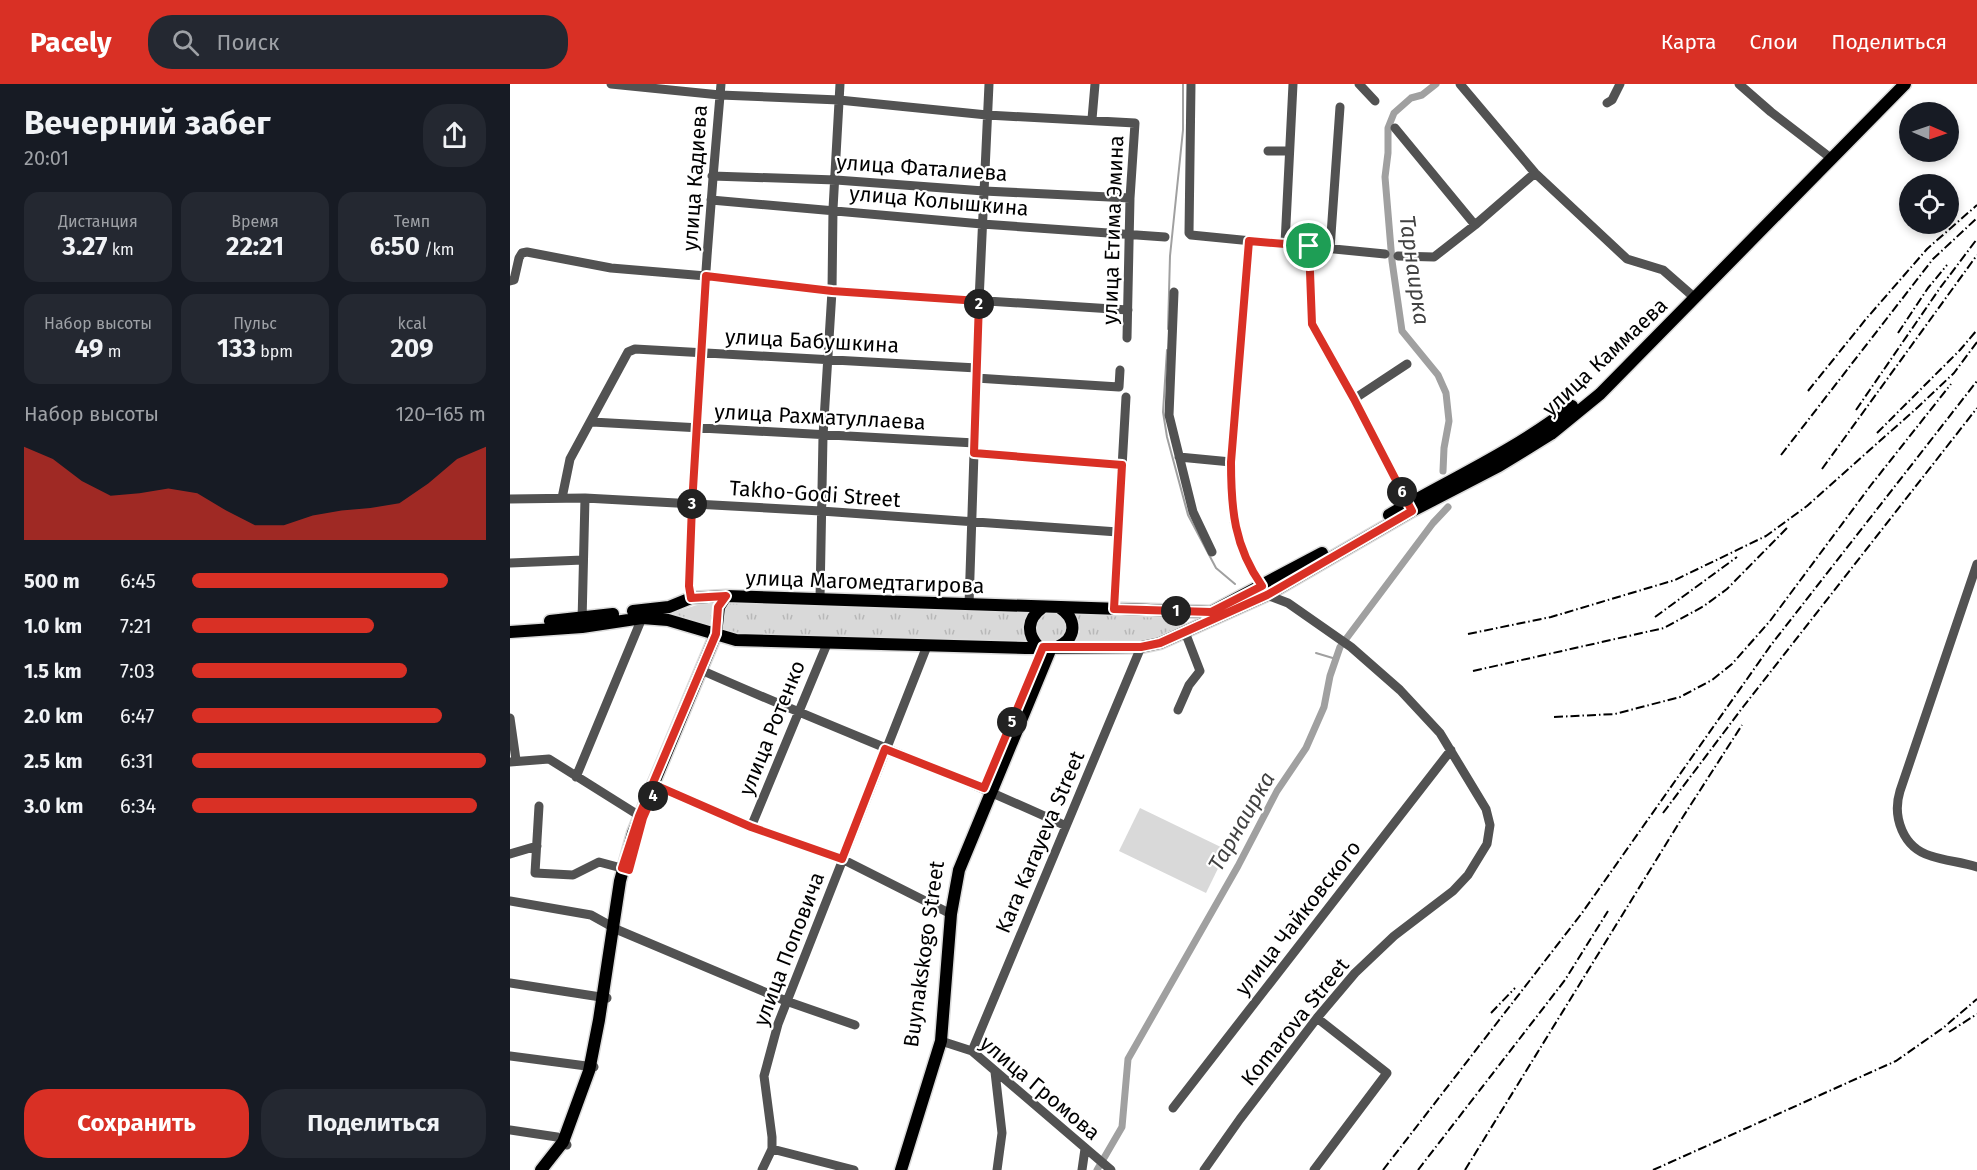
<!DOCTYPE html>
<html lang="ru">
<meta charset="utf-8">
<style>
:root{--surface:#171b24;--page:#242831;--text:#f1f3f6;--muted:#9ea1a6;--accent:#d93025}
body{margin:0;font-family:"Fira Sans",sans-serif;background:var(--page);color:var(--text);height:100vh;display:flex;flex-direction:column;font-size:22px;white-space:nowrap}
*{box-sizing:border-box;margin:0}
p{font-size:20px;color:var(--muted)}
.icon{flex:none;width:33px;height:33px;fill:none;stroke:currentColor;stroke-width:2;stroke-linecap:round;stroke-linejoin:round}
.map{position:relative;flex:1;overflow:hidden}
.drawer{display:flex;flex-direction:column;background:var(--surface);width:510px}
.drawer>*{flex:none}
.needle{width:39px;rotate:92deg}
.controls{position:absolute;left:1389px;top:18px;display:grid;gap:12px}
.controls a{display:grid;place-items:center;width:60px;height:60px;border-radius:50%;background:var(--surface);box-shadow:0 3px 9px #0003;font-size:30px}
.pin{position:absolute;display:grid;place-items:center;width:51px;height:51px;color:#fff;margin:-26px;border:3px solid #fff;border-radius:50%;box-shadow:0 2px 6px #0007}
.km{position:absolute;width:30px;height:30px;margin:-15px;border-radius:50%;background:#222;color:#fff;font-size:16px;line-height:30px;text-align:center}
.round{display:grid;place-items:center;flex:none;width:63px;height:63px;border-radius:24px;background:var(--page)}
.head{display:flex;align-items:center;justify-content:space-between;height:102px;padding:0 24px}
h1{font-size:33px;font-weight:700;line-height:45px}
.stats{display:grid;grid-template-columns:repeat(3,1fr);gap:9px;height:102px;padding:6px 24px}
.stats div{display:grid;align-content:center;border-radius:15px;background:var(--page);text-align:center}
.stats b{font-size:26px;font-weight:700}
.stats small{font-size:16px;font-weight:400}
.stats p{font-size:16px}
.chart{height:168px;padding:12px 24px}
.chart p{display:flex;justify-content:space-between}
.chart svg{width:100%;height:108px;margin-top:6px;fill:var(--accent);opacity:.7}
.action{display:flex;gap:12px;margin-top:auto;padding:12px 24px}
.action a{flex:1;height:69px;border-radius:24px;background:var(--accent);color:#fff;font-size:24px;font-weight:700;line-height:69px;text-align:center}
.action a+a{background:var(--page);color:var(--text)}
ul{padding:0 24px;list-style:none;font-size:20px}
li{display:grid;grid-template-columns:96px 72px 1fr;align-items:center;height:45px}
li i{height:15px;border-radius:8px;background:var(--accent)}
header{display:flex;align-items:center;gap:36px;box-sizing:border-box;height:84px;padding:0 30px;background:var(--accent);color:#fff}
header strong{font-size:28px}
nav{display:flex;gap:33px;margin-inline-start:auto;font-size:21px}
.search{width:420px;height:54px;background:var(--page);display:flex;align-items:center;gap:15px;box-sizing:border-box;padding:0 21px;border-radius:24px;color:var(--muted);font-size:22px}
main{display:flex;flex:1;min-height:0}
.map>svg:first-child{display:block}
</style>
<header>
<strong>Pacely</strong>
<div class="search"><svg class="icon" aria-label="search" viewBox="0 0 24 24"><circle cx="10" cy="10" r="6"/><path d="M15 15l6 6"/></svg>Поиск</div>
<nav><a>Карта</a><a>Слои</a><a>Поделиться</a></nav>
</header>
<main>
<section class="drawer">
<div class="head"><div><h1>Вечерний забег</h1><p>20:01</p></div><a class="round"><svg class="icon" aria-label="share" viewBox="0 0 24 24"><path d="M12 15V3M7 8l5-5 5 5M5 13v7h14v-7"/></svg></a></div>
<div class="stats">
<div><p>Дистанция</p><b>3.27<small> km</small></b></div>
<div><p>Время</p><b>22:21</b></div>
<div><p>Темп</p><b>6:50<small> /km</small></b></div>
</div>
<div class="stats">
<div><p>Набор высоты</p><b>49<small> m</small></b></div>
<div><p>Пульс</p><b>133<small> bpm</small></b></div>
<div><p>kcal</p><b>209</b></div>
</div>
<div class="chart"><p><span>Набор высоты</span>120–165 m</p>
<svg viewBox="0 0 160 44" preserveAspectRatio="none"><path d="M0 44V6L10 11L20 20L30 26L40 25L50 23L60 25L70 32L80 38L90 38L100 34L110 32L120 31L130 29L140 21L150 11L160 6V44z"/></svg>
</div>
<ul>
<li><b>500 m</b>6:45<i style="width:87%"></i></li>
<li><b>1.0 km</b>7:21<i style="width:62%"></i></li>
<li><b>1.5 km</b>7:03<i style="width:73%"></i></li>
<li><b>2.0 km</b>6:47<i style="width:85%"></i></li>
<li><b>2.5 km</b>6:31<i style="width:100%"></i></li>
<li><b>3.0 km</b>6:34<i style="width:97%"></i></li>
</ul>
<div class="action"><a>Сохранить</a><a>Поделиться</a></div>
</section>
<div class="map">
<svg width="1467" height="1086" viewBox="0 0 1467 1086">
<defs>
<pattern id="park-tufts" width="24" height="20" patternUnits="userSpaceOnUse" patternTransform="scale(1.5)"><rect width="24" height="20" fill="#d9d9d9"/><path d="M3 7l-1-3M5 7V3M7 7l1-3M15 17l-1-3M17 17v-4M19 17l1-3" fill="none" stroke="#b8b8b8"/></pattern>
</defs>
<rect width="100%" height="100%" fill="#fff"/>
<!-- grass -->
<path fill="#d9d9d9" d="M630,724L717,766L696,809L609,767Z"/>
<!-- park -->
<path fill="url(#park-tufts)" d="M197,518L206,519L202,543L161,529Z
M220,518L520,527C511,539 510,548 519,560L219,550L213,544V524Z
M526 544a15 15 0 1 1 30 0a15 15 0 1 1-30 0Z
M565,530L672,534L674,541L649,555L629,559L564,560C571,550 572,540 565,530Z"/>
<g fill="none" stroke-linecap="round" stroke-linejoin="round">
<!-- stream -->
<path stroke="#a0a0a0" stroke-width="2" d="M658,245L660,172L673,46V0
M657,266L653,328L657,353L678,431L706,484L725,500
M806,569L826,575"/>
<!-- canal -->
<path stroke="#a0a0a0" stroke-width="7" d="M926,0L912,11L901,14L884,29L878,44V69L875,93L882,177L892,247L928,291L936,309L939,337L934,364L933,387
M587,1086L612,1043L618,975L728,782L767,707L796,664L814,623L820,592L830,563L923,439L938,423"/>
<defs>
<path id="major" d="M879,431C941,395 1006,366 1062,322
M123,527L159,523L181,514L216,512L701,528L812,469
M40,537L103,530
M0,548L72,543L132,534L158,536L226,556L516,564L631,563L650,559L757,511L902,427L989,382L1041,350L1090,310L1395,0
M529,563C516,550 517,535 532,524
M547,563C567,555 567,535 550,524
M31,1086L53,1058L79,987L89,936L110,797L123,749L206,550L209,523L216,512
M391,1086L431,957L441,830L449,786L541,564"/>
</defs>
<!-- major casing -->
<use href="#major" stroke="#dbdbdb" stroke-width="15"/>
<!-- minor -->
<path stroke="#525252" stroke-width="9" d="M101,0L210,11L329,16L477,31L625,39L620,114L617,254
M681,0L679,149L681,151L875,170
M849,0L865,17
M950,0L1025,89L1117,175L1153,186L1185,214
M1229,0L1261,28L1322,75
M1097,19L1102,16L1110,0
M582,35L585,0
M885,44L965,141
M758,67H779
M202,92L326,96L474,107L620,114
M201,116L472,140L655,153
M775,160L783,0
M799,162L802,240L844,315L900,423
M820,165L830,23
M888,172L924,173L965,141L1025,89
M0,197L4,196L9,174L12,169L17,168L101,184L196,192L322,207L618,226
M664,208L659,331L683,428L702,468
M466,294L609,303L610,286
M844,315L897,280
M82,338L465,359
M464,369L612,381
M669,373L721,378
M52,414L60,375L118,268L125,265L467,284
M0,415L75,414L311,427L608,448
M0,479L73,476
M1467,480L1390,707C1382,733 1393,764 1421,772C1436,777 1452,778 1467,783
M181,514L179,502C185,334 196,167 211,0
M310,515L313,352L322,207L323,125L330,0
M459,521L469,217L479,0
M604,525L616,313
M72,538L75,414
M191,586C312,640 436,686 556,742
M668,626L679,601L690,587L675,548
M0,634L6,676
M0,678L39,675L133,734
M66,693L132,534
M142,700L241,743L332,775L441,830
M29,722L25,789L63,791L89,778L119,786
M241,743L317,560
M0,770L27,762
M0,817L81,831L108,846L276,917L345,941
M0,899L97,914
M431,957L462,967L601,1086
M462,967L631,563
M0,972L84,983
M485,988L492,1049L487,1086
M663,1024L941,666
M0,1046L47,1053L57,1061
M262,1065L344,1086
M252,1086L262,1065V1053L254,992L268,940L417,562
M572,1086L575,1065
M694,1086L730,1035L807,934L845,889L884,852L943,807L958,791L977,760L980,741L976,725L930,649L890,606L841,563L778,519L757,511L743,488L731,462L724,437L721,378L739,157
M804,1086L877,989L807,934"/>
<!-- major -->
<use href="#major" stroke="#000" stroke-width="12"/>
<!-- rail -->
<path stroke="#000" stroke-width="2" stroke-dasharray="9 3 1.5 3" stroke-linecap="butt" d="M1388,249L1418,204L1437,181
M1298,307L1356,235L1417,165L1467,121
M1346,326L1430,204L1467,155
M1367,349L1450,266L1467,246
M1271,371L1423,175L1467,134
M1312,385L1467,171
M1145,533L1227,473
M958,550L1041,533L1165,496L1256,452L1297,422L1408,323L1444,289L1467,258
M963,587L1154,544L1194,522L1217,505L1277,444
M1044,633L1105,630L1170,613L1202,596L1222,580L1260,537L1361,401L1441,300
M1153,729L1233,623L1467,324
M981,929L1005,904
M1439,948L1467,930
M873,1086L1072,829L1261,561L1467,297
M908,1086L1055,896L1098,827
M955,1086L1169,739L1232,641
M1143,1086L1386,977L1433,944L1467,915"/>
</g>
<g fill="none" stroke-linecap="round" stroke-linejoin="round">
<defs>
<path id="route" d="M739,157L799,162L802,240L844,315L902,427L757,511L650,559L631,563H533L474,704L375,665L332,775L241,743L147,702L133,734L119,786L112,784L129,732L206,550L208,523L216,512L181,514L179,502L182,421L196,192L322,207L469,217L464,369L612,381L604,525L701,528L752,502C724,462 721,425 721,378Z"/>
</defs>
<!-- route casing -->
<use href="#route" stroke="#fff" stroke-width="12"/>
<!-- route -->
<use href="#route" stroke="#d93025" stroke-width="8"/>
</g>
<g text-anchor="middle" stroke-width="4.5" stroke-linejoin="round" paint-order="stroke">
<!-- street labels -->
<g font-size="21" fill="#000" stroke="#fff">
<text transform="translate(412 84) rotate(4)" y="7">улица Фаталиева</text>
<text transform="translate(185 94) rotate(-86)" y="7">улица Кадиева</text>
<text transform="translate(429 117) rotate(5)" y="7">улица Колышкина</text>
<text transform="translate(603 146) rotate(-88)" y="7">улица Етима Эмина</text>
<text transform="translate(302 257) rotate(3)" y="7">улица Бабушкина</text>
<text transform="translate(1095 273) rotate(-43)" y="7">улица Каммаева</text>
<text transform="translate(310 333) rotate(3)" y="7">улица Рахматуллаева</text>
<text transform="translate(305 410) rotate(4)" y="7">Takho-Godi Street</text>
<text transform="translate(355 498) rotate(2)" y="7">улица Магомедтагирова</text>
<text transform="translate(262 644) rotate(-68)" y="7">улица Ротенко</text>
<text transform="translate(530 758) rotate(-67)" y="7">Kara Karayeva Street</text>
<text transform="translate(788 834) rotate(-52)" y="7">улица Чайковского</text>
<text transform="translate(279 865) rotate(-69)" y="7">улица Поповича</text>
<text transform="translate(414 870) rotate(-82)" y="7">Buynakskogo Street</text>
<text transform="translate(785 938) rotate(-51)" y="7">Komarova Street</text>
<text transform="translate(530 1004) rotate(40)" y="7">улица Громова</text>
</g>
<!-- water labels -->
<g font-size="22" font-style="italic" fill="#414141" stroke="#fff">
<text transform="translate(905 186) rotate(82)" y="8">Тарнаирка</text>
<text transform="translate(731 737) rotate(-60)" y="8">Тарнаирка</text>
</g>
</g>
</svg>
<div class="controls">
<a><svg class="needle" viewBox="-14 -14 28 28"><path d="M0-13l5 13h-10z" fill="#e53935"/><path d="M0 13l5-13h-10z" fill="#9ea1a6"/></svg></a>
<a><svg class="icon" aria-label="locate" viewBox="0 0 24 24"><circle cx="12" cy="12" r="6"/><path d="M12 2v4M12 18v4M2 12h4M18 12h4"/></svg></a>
</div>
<div class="pin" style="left:799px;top:162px;background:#1e9e55"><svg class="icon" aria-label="arrive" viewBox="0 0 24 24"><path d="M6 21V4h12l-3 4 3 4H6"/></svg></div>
<b class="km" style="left:666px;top:527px">1</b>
<b class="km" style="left:469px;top:220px">2</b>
<b class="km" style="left:182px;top:420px">3</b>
<b class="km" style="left:143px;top:712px">4</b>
<b class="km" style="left:502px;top:638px">5</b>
<b class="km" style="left:892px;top:408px">6</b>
</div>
</main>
